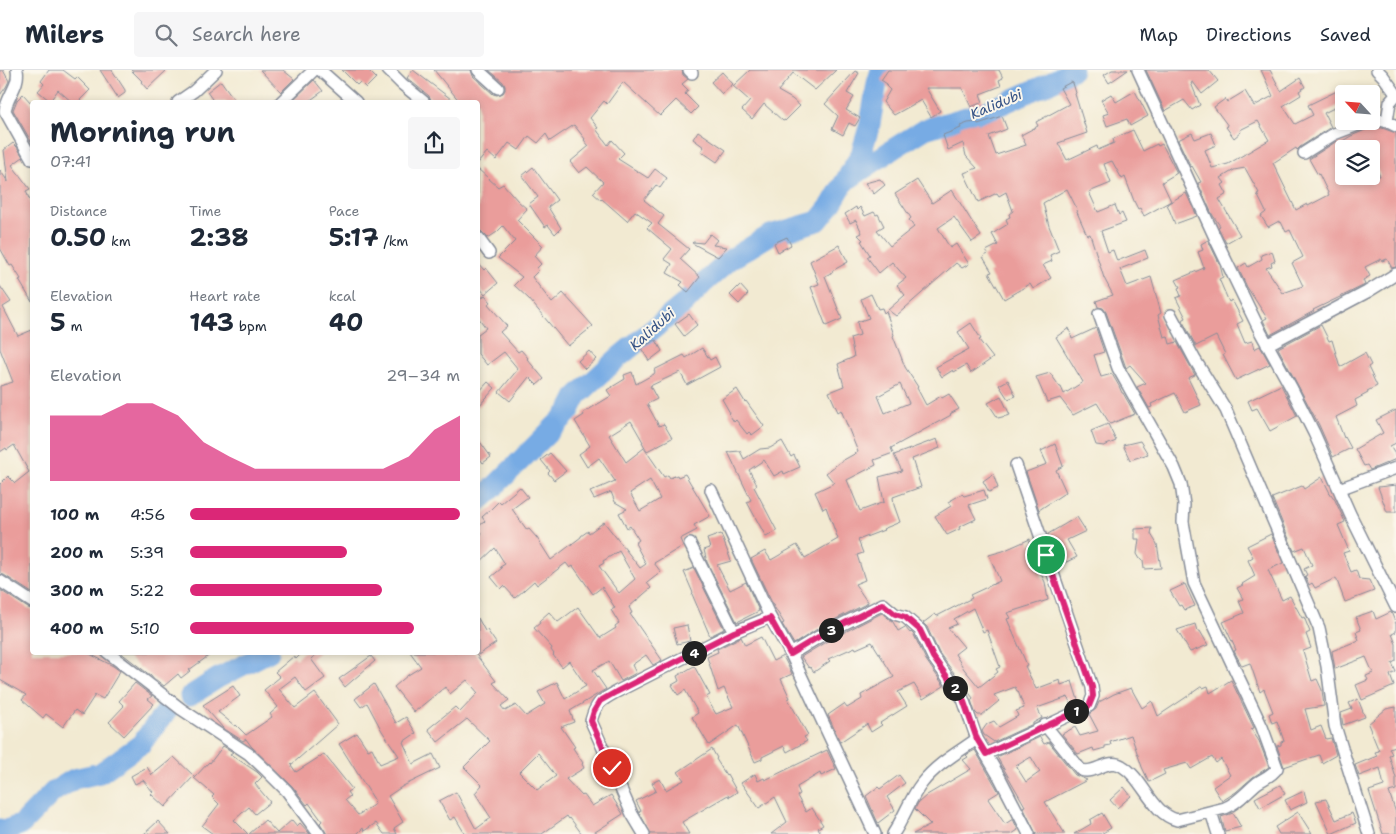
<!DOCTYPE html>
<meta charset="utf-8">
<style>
:root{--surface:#fff;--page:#f6f6f7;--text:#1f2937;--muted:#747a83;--line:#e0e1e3;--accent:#db2777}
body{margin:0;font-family:"Shantell Sans",sans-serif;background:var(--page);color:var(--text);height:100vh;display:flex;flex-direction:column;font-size:19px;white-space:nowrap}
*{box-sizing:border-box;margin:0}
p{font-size:16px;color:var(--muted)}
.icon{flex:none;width:28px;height:28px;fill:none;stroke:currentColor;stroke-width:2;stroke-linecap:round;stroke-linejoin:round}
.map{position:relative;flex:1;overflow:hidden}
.side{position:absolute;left:30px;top:30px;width:450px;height:555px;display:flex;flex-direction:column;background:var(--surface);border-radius:5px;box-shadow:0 2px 8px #0003}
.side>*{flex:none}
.needle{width:32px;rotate:296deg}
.tools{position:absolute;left:1335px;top:15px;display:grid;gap:10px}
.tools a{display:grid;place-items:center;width:45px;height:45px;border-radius:5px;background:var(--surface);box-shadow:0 2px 8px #0003;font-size:25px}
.pin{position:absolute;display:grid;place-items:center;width:42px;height:42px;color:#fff;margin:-21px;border:2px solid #fff;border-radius:50%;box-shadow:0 1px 5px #0007}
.km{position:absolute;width:25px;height:25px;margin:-12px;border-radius:50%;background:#222;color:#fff;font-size:14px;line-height:25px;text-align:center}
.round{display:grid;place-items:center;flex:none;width:52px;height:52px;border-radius:5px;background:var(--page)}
.headline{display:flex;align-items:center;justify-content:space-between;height:85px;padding:0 20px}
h1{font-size:28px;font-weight:700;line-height:38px}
.stats{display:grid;grid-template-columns:repeat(3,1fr);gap:8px;height:85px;padding:5px 20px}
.stats div{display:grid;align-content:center}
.stats b{font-size:25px;font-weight:700}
.stats small{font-size:14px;font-weight:400}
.stats p{font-size:14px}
.chart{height:140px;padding:10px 20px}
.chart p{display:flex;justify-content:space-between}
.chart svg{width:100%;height:90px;margin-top:5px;fill:var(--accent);opacity:.7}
ul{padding:0 20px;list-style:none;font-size:16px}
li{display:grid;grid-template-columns:80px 60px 1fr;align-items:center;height:38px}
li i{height:12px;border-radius:6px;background:var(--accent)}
header{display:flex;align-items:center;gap:30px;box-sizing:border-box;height:70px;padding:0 25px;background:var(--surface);border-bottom:1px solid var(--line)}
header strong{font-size:24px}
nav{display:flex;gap:28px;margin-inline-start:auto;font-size:18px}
.search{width:350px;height:45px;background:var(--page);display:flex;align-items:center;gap:12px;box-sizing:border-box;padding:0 18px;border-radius:5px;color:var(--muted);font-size:19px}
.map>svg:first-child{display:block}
</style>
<header>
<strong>Milers</strong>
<div class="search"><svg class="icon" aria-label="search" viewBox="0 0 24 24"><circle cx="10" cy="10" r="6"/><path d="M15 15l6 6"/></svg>Search here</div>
<nav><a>Map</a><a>Directions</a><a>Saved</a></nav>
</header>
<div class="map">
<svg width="1396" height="764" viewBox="0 0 1396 764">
<rect width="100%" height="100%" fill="#fbf7ec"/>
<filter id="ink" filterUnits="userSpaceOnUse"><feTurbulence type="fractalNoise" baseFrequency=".02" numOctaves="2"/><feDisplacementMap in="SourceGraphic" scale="10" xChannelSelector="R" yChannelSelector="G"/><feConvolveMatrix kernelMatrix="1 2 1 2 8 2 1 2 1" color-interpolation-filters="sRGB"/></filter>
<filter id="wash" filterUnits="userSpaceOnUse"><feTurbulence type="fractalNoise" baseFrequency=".0096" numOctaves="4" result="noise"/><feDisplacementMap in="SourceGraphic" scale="20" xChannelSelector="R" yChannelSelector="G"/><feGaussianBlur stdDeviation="1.12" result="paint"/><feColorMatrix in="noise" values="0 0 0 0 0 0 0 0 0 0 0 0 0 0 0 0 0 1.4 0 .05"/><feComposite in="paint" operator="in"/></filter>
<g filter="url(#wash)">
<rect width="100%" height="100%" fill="#f2ead2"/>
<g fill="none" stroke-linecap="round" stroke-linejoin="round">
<!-- river -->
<path stroke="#77abe4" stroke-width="21" d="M850,108L896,77L925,59L987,41L1056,10L1072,0
M478,432L487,424L569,342L577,326L619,287L685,233L703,214L731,189L770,165L818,151L831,135L861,84L870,54L877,13L881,0
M190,626L218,608L269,582
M0,759L6,760L22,754L53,722L74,709L100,703L141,674L168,639"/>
</g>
<g id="blocks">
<!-- building -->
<path fill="#ea9d9b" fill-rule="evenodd" d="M0,0H3L9,11L6,17L0,25Z
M49,0H63L75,9L77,7L90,20L78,32H72L58,20L50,31L38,21L44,14L41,11Z
M100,0H112L125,20V23L118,28Z
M131,0H167L147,19L141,12L142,11Z
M260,0H283L294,9L281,22Z
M342,0H368L376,8L366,18L360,12L357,15Z
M413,0L455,32H431L429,26L407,8Z
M434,0H471L473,6L493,24L497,25L503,23L505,20V16L503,12L489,0H682L683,5L688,9L682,14L688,20L685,24L698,37L691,44L676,30L660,46L623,12L607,34L604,31L590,48L598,58L596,59L608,75L612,70L624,83L618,89L648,108L655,99L667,108L660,118L656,115L644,130L664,146L658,154L689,179L680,189L700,207L688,222L680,215L683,212L667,203L672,194L664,189L672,179L647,158L652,153L635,141L627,151L602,129L601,130L593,123L603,112L587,97L579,103L570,92L589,76L584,70L585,69L574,55L550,71L546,64L538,73L529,66L519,80L509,73L496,90L487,82L478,93V32H460Z
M750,0H836L815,20L793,3L778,21L792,29L800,36L785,51V50L783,51L764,34L752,49L742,40L750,31L733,16Z
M888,0H999L1003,8L999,10L1001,16L980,24L983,32L971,37L962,18H926L940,41L931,47L921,30L894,45L883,32L890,20L886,16L887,14L881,10Z
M1112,0H1128L1109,13L1104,5Z
M1146,0H1209L1218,11L1202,24L1193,12L1191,13L1200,35L1192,40L1184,30L1165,41Z
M1261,0H1270L1281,21L1300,8L1305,17L1299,21L1301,25L1283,36L1295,54L1313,45L1308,35L1339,20L1344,29V33L1324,43L1331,57L1300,77L1297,80L1296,78L1273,93L1296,140L1307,134L1308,136L1329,125L1319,104L1318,105L1309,89L1337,71L1339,73L1351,66L1370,58H1382L1396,63V197L1392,198L1387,189L1382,191L1381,189L1365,197L1370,206L1363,210L1365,215L1313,240L1314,241L1270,265L1263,250L1267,248L1247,217L1238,198L1246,193L1248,197L1262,189L1261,185L1272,181L1275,191L1271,193L1272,196L1266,198L1283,223L1303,216L1292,193L1303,187L1290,160L1286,162L1281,152L1279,153V151L1268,157L1261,146L1266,142L1257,124L1259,123L1245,98L1234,100L1221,108L1225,113L1222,115L1227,124L1219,129L1240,165L1226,173L1218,157L1220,156L1212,144L1198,113L1201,112L1192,96L1191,97L1178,70L1192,63L1195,69L1211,63L1216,75L1205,80L1212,98L1228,94L1269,70L1258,51L1240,60L1241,62L1234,68L1226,57L1228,56L1214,37L1225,29L1227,32L1245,21L1254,36L1273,26ZM1344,79H1371V88L1380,106H1344Z
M855,1L859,3L847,23L854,27L846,40L860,48L855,56L849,53L843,65L832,59L838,46L825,34Z
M722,2L733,14L722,24L711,12Z
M314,10L323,21L308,32H291Z
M221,11L236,32H214L207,22Z
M1071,12L1073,13L1076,23L1075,24L1087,63L1058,73L1067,90L1097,76L1098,80L1114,73L1113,69L1133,60L1143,81L1157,74L1158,76L1162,74L1177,103L1162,112L1171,131L1144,146L1140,138L1138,139L1134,131L1125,107L1122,109L1112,91L1104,94L1111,113L1089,122L1098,142L1115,135L1119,145L1122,143L1126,152L1101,161L1108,182L1113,180L1117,191L1145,180L1148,188L1120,199L1127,216L1151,207L1161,243L1158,245L1164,267L1168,266L1170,274L1177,272L1195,305L1188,308L1201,335L1185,342L1175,323L1151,334L1152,337L1149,338L1137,317L1146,313L1130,295L1126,298L1125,295L1106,242L1103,238L1098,237L1096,231L1113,225L1104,208L1090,164L1087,165L1076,140L1077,139L1067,119L1043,133L1049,156L1059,181L1050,185L1052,191L1043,195L1051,208L1033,219L1030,214L1004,229L989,203L992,202L983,187L988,184L986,181L998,175L992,164L1008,154L1006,149L1010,147L1009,144L1013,141L1006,122L999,126L997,123L978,132L964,103L977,98L966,86L963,73L948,80L943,65L961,58L960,56L968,53L977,52L978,54L1002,46L1007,59L989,66L996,85L1026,75L1021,65L1038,56L1036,52L1069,34L1060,18Z
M1135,21L1148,46L1130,56L1127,49L1107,56L1103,45L1109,43L1101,30L1111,24L1116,32Z
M23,24L32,34V73L13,40L17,30Z
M698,61L726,80L717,92L701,81L704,77L693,69Z
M13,73L17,77L23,87L12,95L30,119L26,121L32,136V232L19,210L21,209L12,195L10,196L0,178V100L8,112L4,80Z
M533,97L557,130L548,137L561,158L555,164L548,155L545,157L529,134L538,127L522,106Z
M478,99L498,117L503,114L518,131L527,139L517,150L543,176L534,186L541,194L537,198L538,201L532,207L552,233L563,223L593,256L568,276L529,229L514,215L522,207L498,188L515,171L503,156L497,162L488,168L481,161L478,160Z
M880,109L885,115L874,124L865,113Z
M917,110L932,133L952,120L981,166L972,172L954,147L938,158L950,178L956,174L969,194L962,198L956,193L896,246L888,240L905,225L897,215L906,208L892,192L879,203L867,187L870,185L861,171L863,170L858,165L862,163L856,150L850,153L845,144L856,137L857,140L860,137L865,146L874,142L876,145L878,144L884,156L877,160L890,176L914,157L909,150L911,148L895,124Z
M1186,123L1197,146L1175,154L1167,134Z
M710,164L717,170L713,175L727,177L718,187L692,173L693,172L703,173Z
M787,167L791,175L778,182L774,173Z
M1208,170L1220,195L1223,207L1219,209L1229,232L1232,230L1243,251L1237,254L1245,273L1252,271L1254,279L1260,276L1270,294L1236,310L1223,285L1225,284L1216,266L1196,276L1182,250L1186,248L1176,228L1181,226L1178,218L1180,217L1176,210L1204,198L1198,182L1203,180L1201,174Z
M839,175L848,192L832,201L833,202L825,206L842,249L826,256L811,217L819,214L810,191Z
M478,193L484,200L486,198L498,213L485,224L478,216Z
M740,215L748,224L739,234L730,225Z
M0,216L11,232L3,237L18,266L32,260V523L4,505L0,504V414L8,406L15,413L29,402L14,375L7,380L6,378L0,382V316L13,312L0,279Z
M871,224L878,239L882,238L884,243L886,241L894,265L893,266L905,297L918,317L917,318L926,335L941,326L942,328L949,324L959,339L950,344L951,345L891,378L893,383L874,390L876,395L847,410L860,441L884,432L879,407L902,401L894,385L937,369L940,378L912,389L921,417L893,427L894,435L900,452L883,459L884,460L858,470L863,483L857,485L865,510L855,514L868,533L822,556L794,574L782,554L784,553L773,535L751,489L765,481L771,490L797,475L805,488L838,469L826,437L823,439L815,422L834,413L826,403L840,392L858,382L841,340L838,342L829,322L844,316L838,294L854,287L850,268L860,265L857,252L869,248L861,229ZM900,314L909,333L885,343L878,326Z
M485,225L491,232L488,234L507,256L500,262L518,282L521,280L528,288L527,289L544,309L537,315L529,307L510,331L499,322L518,299L504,282L487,295L478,284V264L486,258L478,247V231Z
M689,244L697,255L684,266L675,254Z
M971,253L981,269L979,270L993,288L971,303L966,295L954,302L953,300L942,307L936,297L969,279L958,262Z
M1321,255L1329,271L1332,270L1340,297L1365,283L1371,295L1368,297L1377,316L1367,321L1368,323L1355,330L1357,336L1336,347L1344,368L1345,367L1351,378L1333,387L1319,355L1278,278Z
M1069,258L1072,269L1096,258L1104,282L1094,285L1101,307L1112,304L1119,316L1122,323H1123L1135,344L1110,354L1097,333L1073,345L1060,328L1047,332L1036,307L1050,303L1060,317H1061L1064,324L1083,312L1056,267Z
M656,270L662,281L649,291L641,278Z
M702,278L710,290L715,287L720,297L687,315L680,302L650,316L657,329L647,334L659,356L664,354L672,368L647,381L642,372H643L631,351L609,365L626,392L644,378L664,407L668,405L670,408L677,405L678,407L685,404L710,446L694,455L697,460L680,469L683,476L654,493L661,502L647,513L651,518L629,537L632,543L630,544L662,590L653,595L646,585L632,595L636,603L621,611L609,591L593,600L606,619L570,641L574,652L561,657L575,677L573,678L583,693L582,694L584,698L566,709L582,726L584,725L592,736L611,725L623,744L592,764H582L570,748L569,749L567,746L542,764H465L455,747L450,750L439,731L456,722L476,759L491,748L475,723L482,715L464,697L490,671L467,649L438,672L428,659L455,637L460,642L478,623L467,610L450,624L445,617L414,642L394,617L408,605L421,597L410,582H474L496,611L493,613L509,630L501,636L505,641L516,635L526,646L545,634L538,622L557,612L565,629L586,616L569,591L562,597L553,585L554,584L551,580L552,578L534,558L540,553L539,551L549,542L558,552L578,537L600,568L616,558L615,556L619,553L611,540L615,538L602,517L593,524L573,496L570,498L566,493L537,515L534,511L515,528L504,516L501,519L491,507L502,498L500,497L505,494L495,478L478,494V469L482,464L478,457L485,451L482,447L491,439L499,431L501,433L520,417L528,427L512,439L527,460L529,459L537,468L551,490L581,467V466L588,461L589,463L604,452L640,498L646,494L635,473L639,470L630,456L627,458L619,443L627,439L615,432L611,422L594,429L590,422L615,411L599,388L587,397L579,384L590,376L575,351L584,345L583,343L611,326L607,320L625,309L624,305L632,302L636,314L654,304L655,302L654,300L684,285L686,288ZM650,410L660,429L640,441L630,423ZM619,481L635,509L619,523L599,496L604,493L603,491ZM538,683L556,706L537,720L519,702Z
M589,281L596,289L585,299L578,291Z
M1008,310L1016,326L1008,329L999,315Z
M488,312L495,318L478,337V323Z
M1281,315L1297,346L1270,361L1257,338L1252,340L1248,331Z
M737,319L745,332L746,331L764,356L752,365L749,362L747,364L736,350L734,352L729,344L730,343L722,329Z
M1001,326L1010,345L998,348L988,333Z
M1396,340V373L1390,376L1396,386V389L1370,400L1367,395L1364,396L1355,379L1383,363L1376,350Z
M1108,354L1116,371L1104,376L1096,375L1091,361Z
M478,369L491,387L483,393L478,386Z
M782,371L791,387L794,385L800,397L784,404L783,401L774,406L764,390L749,400L757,415L754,417L777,461L766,467L747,432L751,430L728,382L740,381L744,389L760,379L770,378Z
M1140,371L1148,384L1130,390L1123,375Z
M1055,374L1063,396L1056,400L1066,422L1039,440L1026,402L1047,394L1041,381Z
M550,383L566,401L554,410L548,403L550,401L541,390Z
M993,404L998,418L989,422L983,411Z
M1322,407L1330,423L1329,424H1331L1335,430L1345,452L1338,455L1349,481L1343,483L1351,502L1356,500L1359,509L1369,510L1374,521L1345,532L1336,508L1315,518L1312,513L1309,515L1305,506L1307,505L1304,499L1312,495L1304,477L1294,481L1272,428L1302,416L1304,419Z
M1396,415V442H1387L1378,417Z
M984,420L987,429L969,435L976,449L959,457L960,459L947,465L935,446L951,436L948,432L962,424L964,426Z
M1077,447L1086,461L1067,470L1077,487L1058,496L1048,464Z
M1152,458L1151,464L1157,474L1161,498L1144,499L1143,490L1140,489L1137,484L1139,469H1135V459Z
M721,464L731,491L717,495L730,520L746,512L759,541L737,552L707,492L704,480L710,478L707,469Z
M1271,464L1283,493L1268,500L1282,530L1290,526L1302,548L1304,547L1310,562L1306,564L1311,578L1303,581L1312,611L1317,609L1322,620L1324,636L1305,639L1311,660L1321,656L1326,669L1331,668L1336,685L1322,693L1319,685L1284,697L1277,676L1281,675V672L1284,671L1277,651L1272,653L1269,644L1273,642L1264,619L1260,622L1250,593L1242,596L1234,581L1236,580L1223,552L1244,543L1239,531L1243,529L1237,518L1243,515L1242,514L1255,506L1248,490L1253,487L1247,476Z
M1030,469V475L1034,472L1045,502L1041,504L1045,512L1048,530L1007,543L1010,548L1007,549L1027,595L1025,596L1036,619L1060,610L1061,615L1072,611L1079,633L1071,636L1068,627L1037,638L1042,648L1033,653V654L994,672L984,665L982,661L987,654L994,651L999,657L1018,646L1016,641L1024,638L1018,621H1017L1015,617L994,625L999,631L982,645H978L975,642L971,630L973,628L939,583L927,557L923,553L935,544L937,546L972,528L970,525L1000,511L989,485L1003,481ZM973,538L983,562L987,560L1000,597L996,599L998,602L979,617L964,599L955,584L964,577L948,558L957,554L954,549Z
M694,498L724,559L710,566L692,524L693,523L684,502Z
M1185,514L1195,536L1184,540L1181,535L1179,536L1170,521Z
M0,520L28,538L32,539V582H86L113,596L120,601L103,629L95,625L82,645L75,640L63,657L46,644L43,648L22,630L26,625L0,610Z
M1373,541L1376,549L1391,542L1396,554V562L1392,564L1396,574V591L1392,593L1396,602L1390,605L1394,616L1362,630L1356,615L1368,610L1366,606L1373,603L1366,587L1335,599L1332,581L1359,570L1356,562L1361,560L1356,547Z
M882,543L893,552L898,561L905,557L910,563L911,562L914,565L926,590L944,616L923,629L914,614L898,622L907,636L880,653L882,655L871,662L867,654L840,672L828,645L844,634L847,638L862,629L861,625L894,607L872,572L856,579L855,577L828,589L830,591L814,602L810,597L809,598L801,587L829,570Z
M478,548L485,561L487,560L496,573L478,585Z
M1195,554L1197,561H1200L1208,575L1190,582L1177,560Z
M687,555L690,571L677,574L673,558Z
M741,567L745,575L761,567L773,591L783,586L792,604L781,609L790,628L788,629L808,665L804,667L807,671L787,682L784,676L762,687V689L755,692L738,655L709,675L692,647L698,643L685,620L678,625L672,615L679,611L677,606L694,596L710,625L706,627L716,644L733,637L724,618L718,621L707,587L718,582L717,579Z
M120,582H214L189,600L190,601L181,608L178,604L164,616Z
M303,582H319L311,589L325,608L306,622L295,607L279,619L295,638L315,623L338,654L291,695L296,702L324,684L352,719L347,722L350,726L345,730L358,745L375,734L374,732L375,731L339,674L357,663L368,680L372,678L380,694L399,686L382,661L367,633L361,637L355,629L374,614L396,653L406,647L416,663L403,672L413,694L433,684L440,698L403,716L388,726L403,752L394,758L397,764H384L376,753L364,761L363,758L357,764H327L320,753L322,751L309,733L307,735L292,716L251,676L246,669L243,671L223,658L203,635L233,616L240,626L218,642L235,656L236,655L246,665L272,647L270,644L278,637L264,620L280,607L275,602L294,586L296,589Z
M371,586L375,591L345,617L339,609Z
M1231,610L1254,658L1251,659L1259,671L1269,697L1253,707L1236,722L1222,731L1213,717L1230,705L1221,689L1216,693L1212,687L1191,699L1187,693L1163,700L1165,704L1149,712L1142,697L1131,665L1110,672L1111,675L1105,676V678L1094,681L1093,678L1078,684L1062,664L1075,657L1080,666L1098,661L1089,644L1096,639L1099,632L1114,624L1131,618L1142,638L1152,631L1158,646L1185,628L1202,616L1203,618L1208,616L1210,623Z
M135,613L152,626L148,629L154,634L124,666L109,652L124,636L119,631Z
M1358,629L1365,647L1343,655L1341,643L1352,639L1349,633Z
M1396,637V676L1389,678L1392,684L1389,685L1396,708V720L1389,722L1396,743V764H1383L1369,721L1384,716L1380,698L1359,706L1355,695L1377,686L1375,682L1379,681L1368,654L1386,639Z
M1040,667L1044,674L1049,672L1075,705L1087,710L1045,732L1065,764H1036L1023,737L1025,736L997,687ZM1031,687L1040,702L1026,712L1016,696Z
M223,676L233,682L230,684L257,702L262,707L255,714L270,732L255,744L249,737L234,750L248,764H213L202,756L219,734L212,727L214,725L194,708L209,692L210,693Z
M712,679L717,688L716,689L726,705L727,704L737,722L729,727L728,725L682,752L689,764H651L639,742L641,741L636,731L656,721L652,713L660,709L666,720L684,710L678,702Z
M827,680L836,699L821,706L820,703L797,717L800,724L797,726L806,742L812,738L823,755L818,758L822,764H771L787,752L775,727L759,738L741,713L755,704L758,711L764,708L765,710Z
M975,680L999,722L988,729L1005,754L1013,749L1018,760L1012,764H913L931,755L915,739L918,733L927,725L971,699L963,690L968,687L966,685Z
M174,687L194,706L165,737L151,724L153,722L143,710L135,714L131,706L147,697L152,705Z
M899,705L905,713L887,727L895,740L878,753L866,726L878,717L880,719Z
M1280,715L1285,724L1260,738L1255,728Z
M1124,717L1131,726L1117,738L1110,730Z
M1304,721L1307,732L1290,740L1285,730Z
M1326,729L1336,750L1352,743L1356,753L1331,764L1316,731Z
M1298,742L1312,764H1279L1275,757Z
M1102,743L1111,758L1101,764H1074L1091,754L1090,750Z
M1233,743L1241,757L1225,761L1221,747Z
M265,750L277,763L292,750L297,756L300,753L310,764H249Z
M158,751L170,764H144Z"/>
</g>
</g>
<g filter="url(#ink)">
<use href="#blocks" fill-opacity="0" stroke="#868c98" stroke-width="1"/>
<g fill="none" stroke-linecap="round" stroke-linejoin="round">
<defs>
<path id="street" d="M17,0C20,15 7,26 5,41L32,89
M320,0L356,32
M388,0L402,14L424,32
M478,0L498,18
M689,0L692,3
M1138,0L1217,172L1261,263L1292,319L1314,363L1350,444L1396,537
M1377,0L1383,6L1396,24
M178,32L194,21L216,0
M281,32L314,0
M1371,51C1381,49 1387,51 1396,56
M1387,51L1390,32L1396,25
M1304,83L1334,64L1368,51
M478,168L489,183
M1171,245L1195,290L1226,340L1319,558L1327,596L1335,656L1369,764
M1267,275L1367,222L1396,204
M1339,419L1396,398
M711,420L770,547L791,584L875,764
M690,474L734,562
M0,511L32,532
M107,582L145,611L181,639L249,684L267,701L287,721L319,764
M791,584L825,563L883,534L895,544L905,547L920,560L933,587L963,629L977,669L1000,708L1029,764
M1045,655L1081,700C1095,705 1108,687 1122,696C1144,709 1151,743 1177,750L1225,738C1238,733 1246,722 1257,713C1264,708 1272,706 1277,698L1262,657L1194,513L1183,452L1184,435L1181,414L1174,397L1118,298L1099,244
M986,684L1089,636L1093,626L1092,617L1016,395
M1211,742L1218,764
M644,764L632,744L591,651C596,633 600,631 616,622L734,562L770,547
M893,764C904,748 910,728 922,713C937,694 957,683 977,669"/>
</defs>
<!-- street casing -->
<use href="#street" stroke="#868c98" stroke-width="14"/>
<!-- street -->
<use href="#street" stroke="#fff" stroke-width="11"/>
</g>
</g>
<g fill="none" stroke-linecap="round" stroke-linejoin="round" filter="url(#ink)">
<defs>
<path id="route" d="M612,698L591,651L594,641L600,631L616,622L734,562L770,548L790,584L825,563L883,534L895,544L905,547L920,560L933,587L963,629L977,669L986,684L1089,636L1093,626L1092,617L1046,485"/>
</defs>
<!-- route casing -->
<use href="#route" stroke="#fff" stroke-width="10"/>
<!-- route -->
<use href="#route" stroke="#db2777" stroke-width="6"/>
</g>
<g text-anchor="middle" stroke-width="4" stroke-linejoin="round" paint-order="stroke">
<!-- water labels -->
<g font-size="14" font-style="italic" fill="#375486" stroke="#fbf7ec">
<text transform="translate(996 34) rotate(-23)" y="5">Kalidubi</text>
<text transform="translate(652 259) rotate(-42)" y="5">Kalidubi</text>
</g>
</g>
</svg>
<div class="tools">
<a><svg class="needle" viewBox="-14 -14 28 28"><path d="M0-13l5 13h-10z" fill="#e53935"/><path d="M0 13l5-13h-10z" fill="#747a83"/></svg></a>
<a><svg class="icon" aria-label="layers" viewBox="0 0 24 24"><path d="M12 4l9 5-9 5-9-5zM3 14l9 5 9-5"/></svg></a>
</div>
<div class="pin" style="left:1046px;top:485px;background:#1e9e55"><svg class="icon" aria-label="arrive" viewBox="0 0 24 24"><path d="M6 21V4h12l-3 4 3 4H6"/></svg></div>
<div class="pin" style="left:612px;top:698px;background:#d93025"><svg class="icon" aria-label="check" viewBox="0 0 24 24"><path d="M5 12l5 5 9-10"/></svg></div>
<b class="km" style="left:1076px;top:641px">1</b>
<b class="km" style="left:955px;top:618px">2</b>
<b class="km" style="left:831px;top:560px">3</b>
<b class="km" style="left:694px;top:583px">4</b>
<section class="side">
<div class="headline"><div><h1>Morning run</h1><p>07:41</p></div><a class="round"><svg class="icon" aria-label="share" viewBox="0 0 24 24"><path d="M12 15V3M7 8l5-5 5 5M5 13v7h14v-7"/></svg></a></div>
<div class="stats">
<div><p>Distance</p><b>0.50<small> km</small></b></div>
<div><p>Time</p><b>2:38</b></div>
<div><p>Pace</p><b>5:17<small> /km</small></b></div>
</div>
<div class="stats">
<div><p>Elevation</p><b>5<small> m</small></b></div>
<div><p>Heart rate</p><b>143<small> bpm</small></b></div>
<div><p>kcal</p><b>40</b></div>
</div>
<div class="chart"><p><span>Elevation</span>29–34 m</p>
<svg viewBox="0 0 160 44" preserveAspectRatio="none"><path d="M0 44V12L10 12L20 12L30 6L40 6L50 12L60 25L70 32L80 38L90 38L100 38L110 38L120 38L130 38L140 32L150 19L160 12V44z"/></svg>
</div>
<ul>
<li><b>100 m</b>4:56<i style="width:100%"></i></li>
<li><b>200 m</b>5:39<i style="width:58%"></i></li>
<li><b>300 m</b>5:22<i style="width:71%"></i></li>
<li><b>400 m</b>5:10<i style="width:83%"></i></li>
</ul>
</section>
</div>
